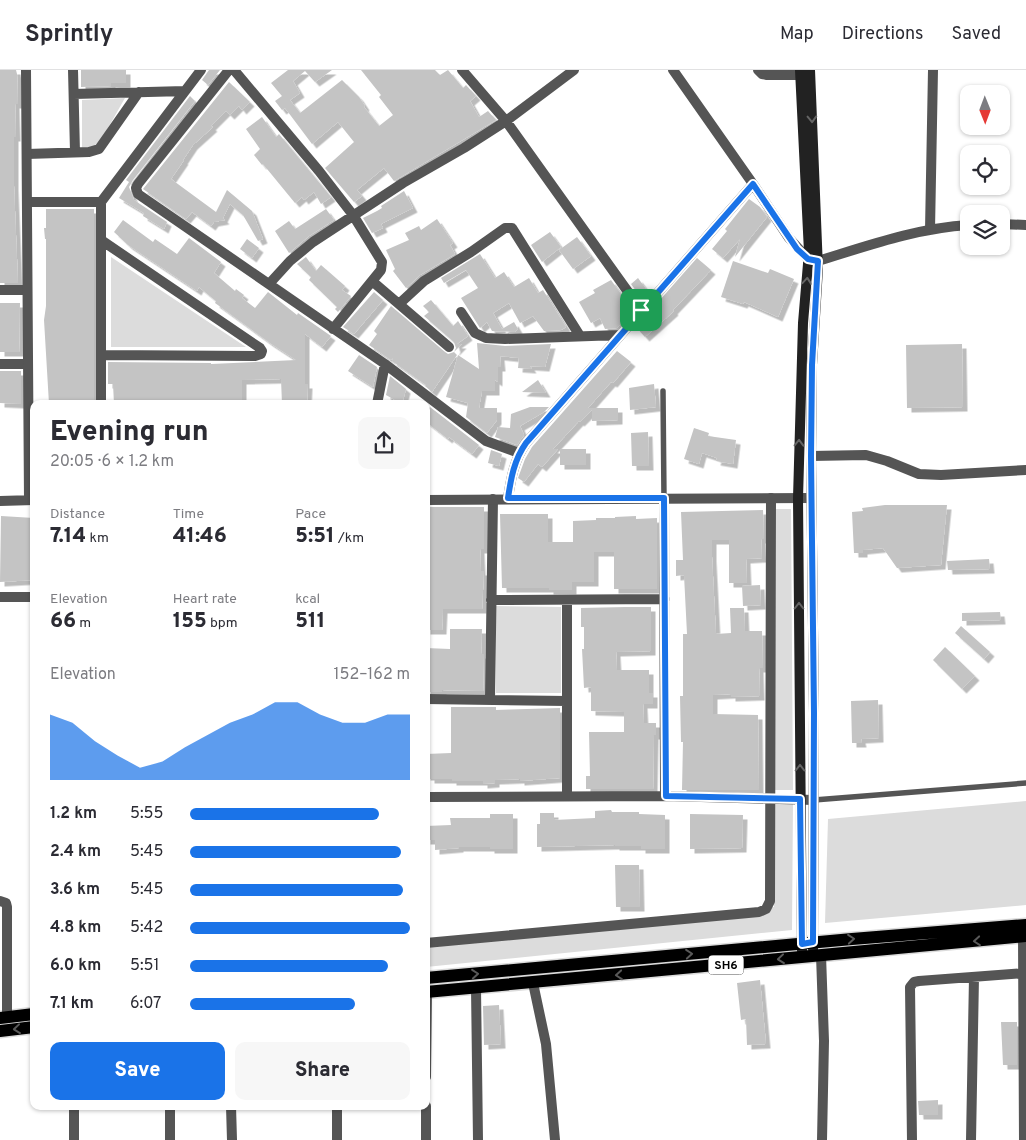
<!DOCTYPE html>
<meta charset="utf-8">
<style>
:root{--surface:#fff;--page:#f7f7f7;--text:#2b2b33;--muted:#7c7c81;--line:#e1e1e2;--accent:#1a73e8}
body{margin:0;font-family:Overpass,sans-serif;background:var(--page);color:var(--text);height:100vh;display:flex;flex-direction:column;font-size:19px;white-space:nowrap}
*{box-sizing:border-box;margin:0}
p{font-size:16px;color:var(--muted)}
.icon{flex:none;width:28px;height:28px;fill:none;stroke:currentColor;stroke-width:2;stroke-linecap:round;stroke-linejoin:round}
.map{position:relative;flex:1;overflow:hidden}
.details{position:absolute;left:30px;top:330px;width:400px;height:710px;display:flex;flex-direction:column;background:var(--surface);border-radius:10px;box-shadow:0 1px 4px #0004}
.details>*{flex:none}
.needle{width:32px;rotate:179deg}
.fabs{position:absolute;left:960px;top:15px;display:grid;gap:10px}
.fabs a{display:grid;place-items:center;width:50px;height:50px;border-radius:10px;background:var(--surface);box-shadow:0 1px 4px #0004;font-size:25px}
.pin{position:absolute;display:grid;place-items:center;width:42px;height:42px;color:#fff;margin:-21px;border-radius:10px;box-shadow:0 2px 8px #0006}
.round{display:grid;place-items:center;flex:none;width:52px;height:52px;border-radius:10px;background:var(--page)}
.head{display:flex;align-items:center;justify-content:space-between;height:85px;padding:0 20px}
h1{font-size:28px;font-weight:800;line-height:38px}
.stats{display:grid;grid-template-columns:repeat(3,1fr);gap:8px;height:85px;padding:5px 20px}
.stats div{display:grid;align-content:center}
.stats b{font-size:21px;font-weight:800}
.stats small{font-size:14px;font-weight:400}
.stats p{font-size:14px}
.chart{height:140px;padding:10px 20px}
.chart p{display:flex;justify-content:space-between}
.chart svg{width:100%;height:90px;margin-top:5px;fill:var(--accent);opacity:.7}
.button{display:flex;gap:10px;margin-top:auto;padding:10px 20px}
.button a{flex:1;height:58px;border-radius:10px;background:var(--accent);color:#fff;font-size:20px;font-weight:800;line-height:58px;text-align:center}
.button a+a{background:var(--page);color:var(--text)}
ul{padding:0 20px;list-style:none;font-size:16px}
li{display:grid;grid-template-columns:80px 60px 1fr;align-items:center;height:38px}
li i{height:12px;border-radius:6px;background:var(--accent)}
header{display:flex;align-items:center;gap:30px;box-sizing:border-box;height:70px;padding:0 25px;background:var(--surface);border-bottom:1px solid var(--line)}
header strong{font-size:24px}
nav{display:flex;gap:28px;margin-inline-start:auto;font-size:18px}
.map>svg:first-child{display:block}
</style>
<header>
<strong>Sprintly</strong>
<nav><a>Map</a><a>Directions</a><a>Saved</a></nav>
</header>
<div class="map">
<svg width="1026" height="1070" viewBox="0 0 1026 1070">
<defs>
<filter id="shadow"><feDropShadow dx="4.5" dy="4.5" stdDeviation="0" flood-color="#0004"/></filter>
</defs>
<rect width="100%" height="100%" fill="#fff"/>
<!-- green -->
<path fill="#dcdcdc" d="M125,28L96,79H82V30Z
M111,187L246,277H111Z
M776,439H791L793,720H774Z
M496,536L561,537V623H496Z
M793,730L792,860L426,897V869L774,837V731Z
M1026,731V835L825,853L828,749Z"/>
<!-- building -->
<path fill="#c4c4c4" filter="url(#shadow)" d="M0,0H16L17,4L18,34H15L16,67H14V116L18,213H0Z
M81,0H126V13H111V16L81,17Z
M209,0H220L208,15L202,10Z
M288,0H332L315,12L305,1L293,11L300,23L290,30L300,43L342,10L359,27L365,36L364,37L379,56L393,45L379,27L381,25L361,0H435L440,5L448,0L463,18L466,15L476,26L470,31L479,47L488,41L496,50L394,111L384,98L357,120L362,126L354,132L325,98L354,72L338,52L312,74L285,38L282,40L275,31L282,26L271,13Z
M229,12L250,32L242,40L239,36L230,45L226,41L211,56L213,57L193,75L183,90H184L171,109L216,142L227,120L252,141L263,169L258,171L243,145L230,134L223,148L225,150L214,152L211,156L192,142L186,149L143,119Z
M190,26L195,31L133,110L129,117L134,130L167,152L164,159L143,146L144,143L119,128L129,112L126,110Z
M262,47L276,67L279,64L331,127L321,134L314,122L304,130L302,127L295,133L263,94L262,95L254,85L260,79L246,59Z
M404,121L413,138L381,154L383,158L372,163L363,148L377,141L382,138L381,136Z
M749,129L760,137L767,147L735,187L740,169L723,188L712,179L727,161L725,159Z
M46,139H94V334H49L44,250L46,236V169H45L44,158H46Z
M326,139L334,150L309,166L289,183L275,161L289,151L295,159Z
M437,149L453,173L450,175L455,184L420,205L406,218L393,201L395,199L386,180L409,170L405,163L419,156L421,160Z
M123,150L153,172L155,169L177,184L189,168L221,192L214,203L235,221L236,219L244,225L242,228L255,238L268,222L297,245L298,243L331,266L322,277L305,264V314H308L307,334H282L281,309L242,310V334H114L113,314H108V292L211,293V294L296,290L270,273L222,238L215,233L216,231L199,217L197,221L128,175L114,162Z
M550,162L561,177L542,192L531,175Z
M577,167L591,186L573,199L559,180Z
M247,169L259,178L252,188L240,179Z
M480,184L495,208L504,202L514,217L529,208L538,223L543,220L566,257L561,260L544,261L533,246L520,253L509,233L493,243L502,259L514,252L518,259L515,262L492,261L487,252L480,258L461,228L478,218L466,200L444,213L441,208Z
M306,187L316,201L321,195L345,216L342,220L351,226L338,242L335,239L337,237L309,210L311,207L297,194Z
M697,188L711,200L673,240L674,241L645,267L636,257Z
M733,191L768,203L770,199L794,209L778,247L744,232L743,234L721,227Z
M638,208L646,219L639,225L631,214Z
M611,210L633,241L617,258L605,259L600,248L591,253L579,232L595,223L593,220Z
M374,222L383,230L354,264L343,257Z
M431,230L453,256L458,251L468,266L457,274H462L454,282L457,285L432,322L425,316L426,315L392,291L393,288L391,290L369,275L377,264L374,261L391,236L445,282L448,284L454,282L456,278L454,272L424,246L429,242L423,236Z
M0,233H20L19,282H0Z
M477,273L505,276L551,274L545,297L530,296L532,299L518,298L519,288L500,286L501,297H498V312L495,310V321H482L479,338H497V350L487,363L466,347L468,333L446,327L458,285L479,299Z
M962,274L963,337L907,338L906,275Z
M617,281L631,292L613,313L611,312L588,338H618V350L592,351V340L580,352L579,351L553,379H558L542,397L538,394L524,412L518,408L525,389L532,377Z
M359,285L377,297L373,317L348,301Z
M0,301H21V334L0,333Z
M390,306L406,319L402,334L386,325Z
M538,310L546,323L522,322Z
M654,314L656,337L630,340L629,318Z
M430,337L479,375L472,384L449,367L448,369L426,352V342Z
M530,337H549L544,342L520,356L524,365L517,375L495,367L498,357L510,358L511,344Z
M694,358L709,363L708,366L736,370L733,394L716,391L717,388L702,383L699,394L684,389Z
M648,362L649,396H632L631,363Z
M560,379H586V395H560Z
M491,380L502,384L499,396L488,393Z
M885,435H947L941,495L897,498L883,478L863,480V483H854L852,442L863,441L862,438Z
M426,437H484V479H480L481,501H484L482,539H443L442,560H426Z
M763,440L764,469H761L762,488L746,489L747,513H729V470H712V487L716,564L731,563L730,538H744L745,561H762L763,598H759L760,626L731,627V624L713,625V644L758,645L759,720H682L683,672H681L680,626H683V564H687L684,505L676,506V490H683L681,442Z
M500,444H548V472H573V451L596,450V448H615V447L636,446V449L657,448V519H614V482H594V512H572V520H549V518H502Z
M1,446L34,448V510L0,512Z
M989,489L990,499L948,500L947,491Z
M760,515L761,535L743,536L742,516Z
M625,537H651V581L616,582L617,600H649V623H653V634H643L644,653H656V665H654L653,719H586V706H590L589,662H624V642L591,641V617L584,618L582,579H584V557H581V538Z
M1000,542L1001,550L962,551V543Z
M961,556L990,582L984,589L955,563Z
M450,559H482L481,584H484L483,621L442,620V622H426V578L450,579Z
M945,577L975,606L962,619L933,590Z
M878,630L879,668L861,669L862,673H852L851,631Z
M451,637H496V640L560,638V708L520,711V709L495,710V713L483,714V711H452V709H430V706H426V684L451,683Z
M611,740L612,742H639V744L665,745V779H641V776H615V775L537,777V754H540V743H554V750L595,748V741Z
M490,744H513V779H490V777H459V778L435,780V770H426V756L451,755L450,748H490Z
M690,744L743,745L742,778L690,779Z
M615,795H639L640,837H616Z
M760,910L766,974L747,975L746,949L741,950L737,913Z
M499,935L501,974L484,975L483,936Z
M1001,952H1017V995H1003Z
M938,1030V1045H919L918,1031Z"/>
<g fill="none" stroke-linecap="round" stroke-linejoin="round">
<defs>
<path id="primary" d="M426,908L852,869L1026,855
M426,922L1026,866
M0,948L34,944
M0,961L34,957"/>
</defs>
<!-- primary casing -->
<use href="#primary" stroke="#dbdbdb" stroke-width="15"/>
<!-- service -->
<path stroke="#555" stroke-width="5.5" d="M663,321L664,429
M814,730L1026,713"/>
<!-- minor -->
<path stroke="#555" stroke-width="10" d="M73,0L75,82
M229,0L138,114L136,118L138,124L385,294L486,371L519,383
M234,0L319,101L353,145L382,192L381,200L333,259
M462,0L506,51L641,240
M673,0L753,114L789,168L808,189L818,191C867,176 917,158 969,155
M758,0L762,4L767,5H800
M74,24L185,21
M27,84L89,82L99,79L139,22
M27,132H101V334
M101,132L201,0
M1001,154L1026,155
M930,160L933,0
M101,170L260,278L262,281L261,284L255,286L101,285
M372,211L449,277
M269,214L290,191L313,172L403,113L464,78L506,51L574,0
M0,220H27
M399,234L424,211L471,182L505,158H512L580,266
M461,242L475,263L486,268L505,269L619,265
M0,294H28
M377,334L385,294
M811,386L866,385L887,391L919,404L941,405L1026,400
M508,428C511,408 514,390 526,373L753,114
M664,429L665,726
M0,527H34
M491,530L665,529
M426,629L567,631
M490,630L493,429
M567,726V530
M426,727L665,726L814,730
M0,831L6,833L7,837V947
M1023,866L1024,1070
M426,873L759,842L766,839L770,831L771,428
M821,885L824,971L822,1070
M533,913L546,974L555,1070
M476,918L478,1070
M426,1007L427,922
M74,1036V1070
M170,1036V1070
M231,1036L232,1070
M337,1070V1036
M426,1070V1036
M912,1070L910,917L914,912L919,911L1025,903
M971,1070L974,907"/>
<!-- tertiary -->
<path stroke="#555" stroke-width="10" d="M26,0L29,430
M426,430L811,428
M0,431L34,430"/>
<!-- secondary -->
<path stroke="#222" stroke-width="10" d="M800,0L809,182L803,253L798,428L802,881
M810,0L818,199L812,295L811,386L814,643L813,879"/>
<!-- primary -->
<use href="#primary" stroke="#000" stroke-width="12"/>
</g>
<!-- one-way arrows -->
<defs><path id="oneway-chevron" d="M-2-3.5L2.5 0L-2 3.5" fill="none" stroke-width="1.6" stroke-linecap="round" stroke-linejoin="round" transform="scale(1.25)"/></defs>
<g stroke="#646464">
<use href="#oneway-chevron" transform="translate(812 49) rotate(88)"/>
<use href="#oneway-chevron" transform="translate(807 211) rotate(-85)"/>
<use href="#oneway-chevron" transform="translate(799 373) rotate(-89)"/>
<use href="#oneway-chevron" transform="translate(799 536) rotate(-90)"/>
<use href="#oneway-chevron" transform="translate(800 698) rotate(-90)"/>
</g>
<g stroke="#595959">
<use href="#oneway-chevron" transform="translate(851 869) rotate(-5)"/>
<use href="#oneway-chevron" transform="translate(977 871) rotate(175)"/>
<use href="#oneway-chevron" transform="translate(689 884) rotate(-5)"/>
<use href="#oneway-chevron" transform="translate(781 889) rotate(174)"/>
<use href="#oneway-chevron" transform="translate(475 904) rotate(-5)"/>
<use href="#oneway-chevron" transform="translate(619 905) rotate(175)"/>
<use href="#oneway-chevron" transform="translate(17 959) rotate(174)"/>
</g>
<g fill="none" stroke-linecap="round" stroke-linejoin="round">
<defs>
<path id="route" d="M753,114L797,179L808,189L818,191L812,295L811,386L814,643L813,872L802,874L800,729L666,726L664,428H508C511,408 514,390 526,373Z"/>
</defs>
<!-- route casing -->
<use href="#route" stroke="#fff" stroke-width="10"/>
<!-- route -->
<use href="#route" stroke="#1a73e8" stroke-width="6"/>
</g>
<g text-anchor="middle" stroke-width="4" stroke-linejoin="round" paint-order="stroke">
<!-- shield labels -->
<rect fill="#fff" stroke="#4c4c4c" stroke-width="1" x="708.5" y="885.5" width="35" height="19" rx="4"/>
<g font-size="12" font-weight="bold" fill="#000">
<text x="726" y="899">SH6</text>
</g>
</g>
</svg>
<div class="fabs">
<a><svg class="needle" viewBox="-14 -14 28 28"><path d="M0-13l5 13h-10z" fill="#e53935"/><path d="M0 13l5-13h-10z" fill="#7c7c81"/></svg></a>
<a><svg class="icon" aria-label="locate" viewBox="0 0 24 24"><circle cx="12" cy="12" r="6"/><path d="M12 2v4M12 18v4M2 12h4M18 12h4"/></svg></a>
<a><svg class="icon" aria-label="layers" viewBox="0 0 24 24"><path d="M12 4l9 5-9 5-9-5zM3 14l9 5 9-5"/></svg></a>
</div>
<div class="pin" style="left:641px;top:240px;background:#1e9e55"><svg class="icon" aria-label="arrive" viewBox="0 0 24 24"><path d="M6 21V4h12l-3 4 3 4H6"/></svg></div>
<section class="details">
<div class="head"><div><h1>Evening run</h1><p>20:05 · 6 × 1.2 km</p></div><a class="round"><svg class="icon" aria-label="share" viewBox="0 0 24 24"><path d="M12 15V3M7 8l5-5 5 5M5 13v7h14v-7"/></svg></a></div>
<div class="stats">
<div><p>Distance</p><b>7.14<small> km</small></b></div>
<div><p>Time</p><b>41:46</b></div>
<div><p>Pace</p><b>5:51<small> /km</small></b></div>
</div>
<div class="stats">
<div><p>Elevation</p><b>66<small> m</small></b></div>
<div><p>Heart rate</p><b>155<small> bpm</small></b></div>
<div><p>kcal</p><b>511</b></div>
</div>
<div class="chart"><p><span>Elevation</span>152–162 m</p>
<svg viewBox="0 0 160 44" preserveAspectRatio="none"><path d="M0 44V12L10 16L20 25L30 32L40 38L50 35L60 28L70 22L80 16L90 12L100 6L110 6L120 12L130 16L140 16L150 12L160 12V44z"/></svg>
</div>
<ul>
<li><b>1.2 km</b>5:55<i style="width:86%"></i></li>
<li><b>2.4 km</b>5:45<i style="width:96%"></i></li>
<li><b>3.6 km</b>5:45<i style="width:97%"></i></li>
<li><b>4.8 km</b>5:42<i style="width:100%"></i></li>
<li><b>6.0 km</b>5:51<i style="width:90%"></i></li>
<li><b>7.1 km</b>6:07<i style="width:75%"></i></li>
</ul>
<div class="button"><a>Save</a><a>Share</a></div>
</section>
</div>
